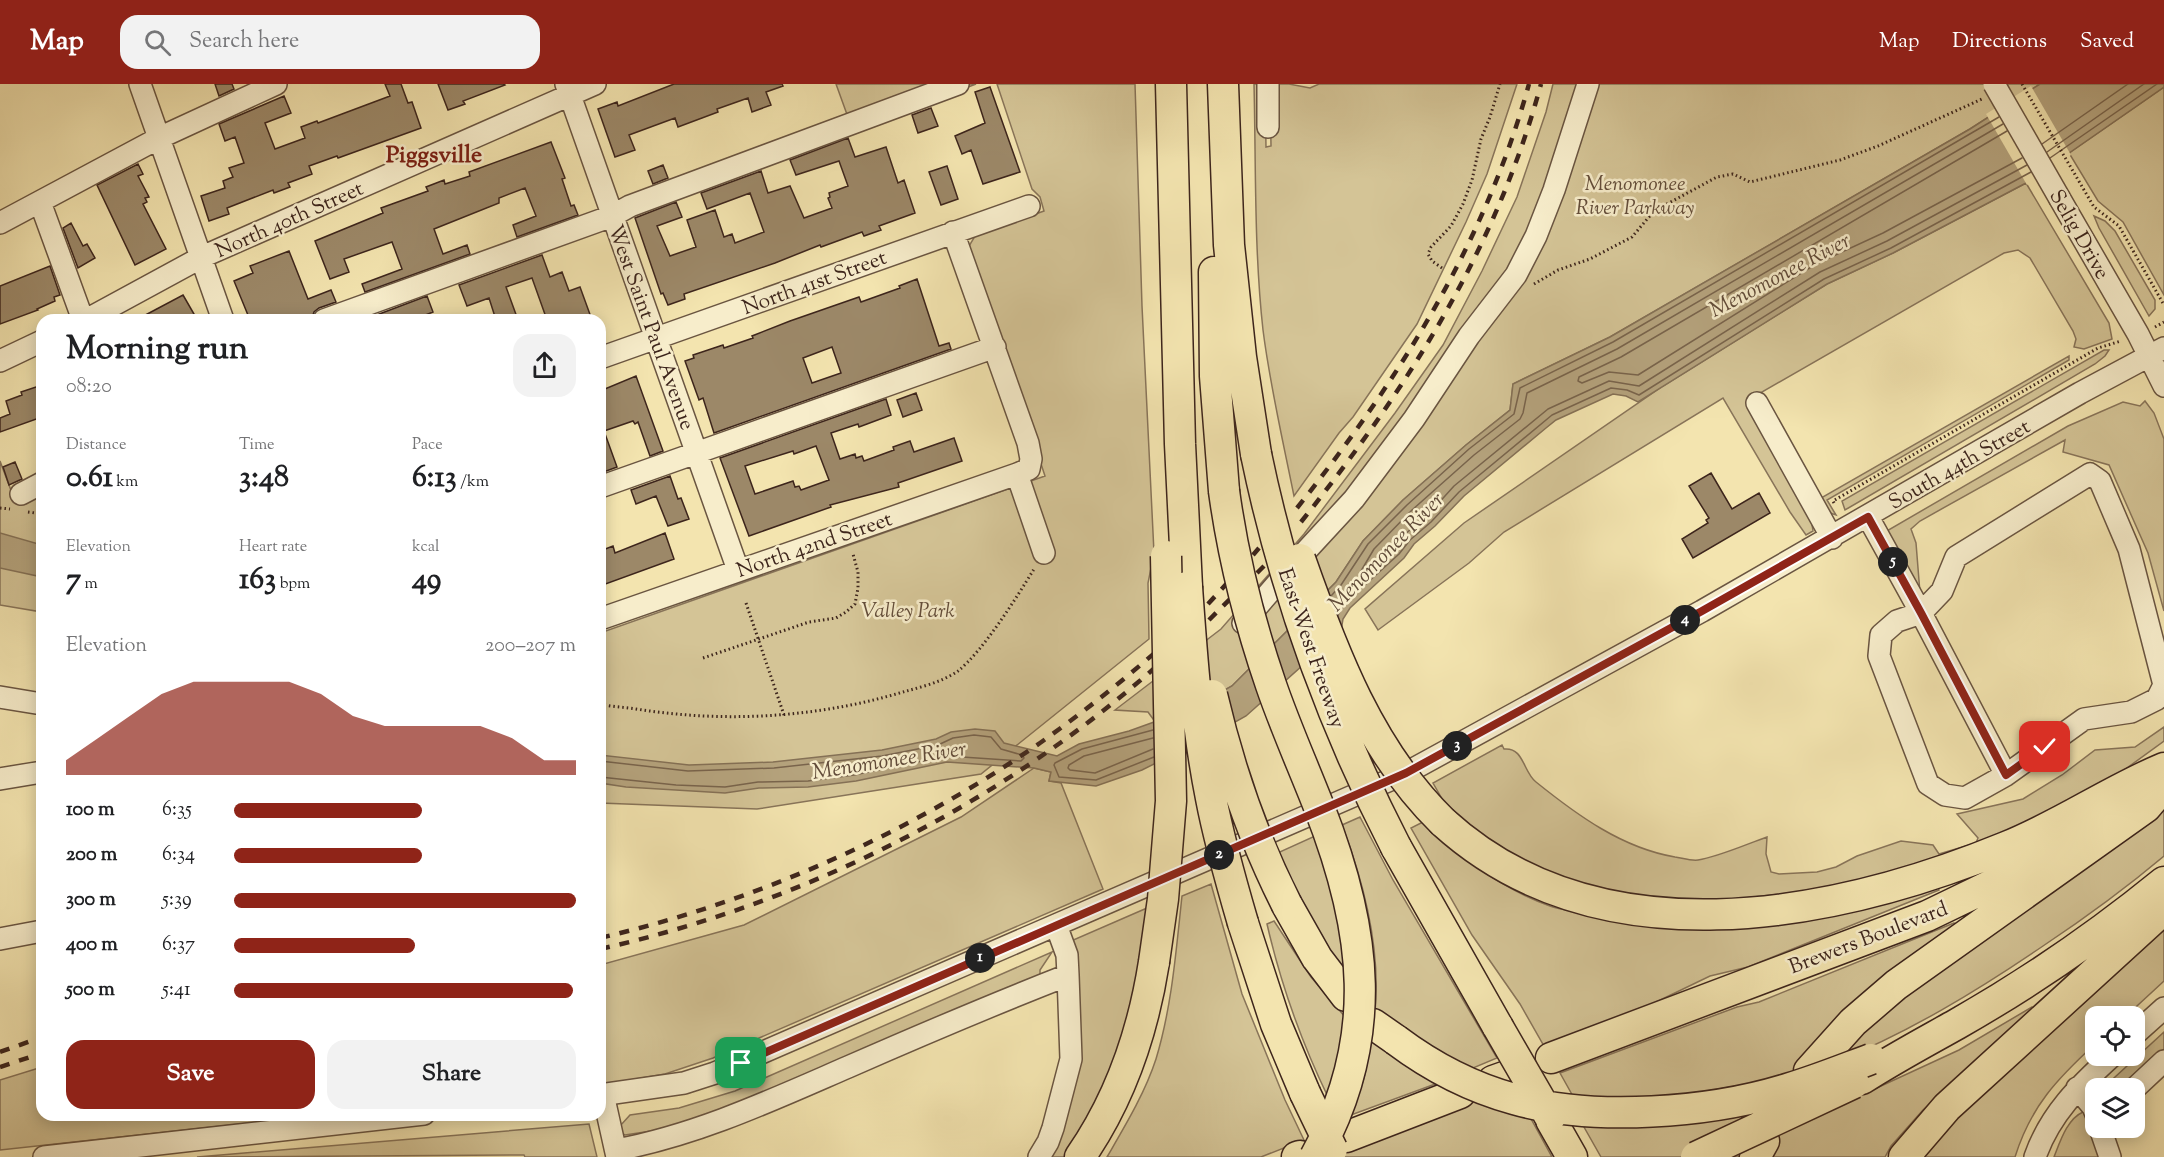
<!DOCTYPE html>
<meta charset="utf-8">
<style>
:root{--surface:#fff;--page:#f2f2f2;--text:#202124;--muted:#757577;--accent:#8f2418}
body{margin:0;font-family:"Sorts Mill Goudy",serif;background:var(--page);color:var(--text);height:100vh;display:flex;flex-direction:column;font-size:22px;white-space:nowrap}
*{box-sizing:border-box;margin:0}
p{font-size:20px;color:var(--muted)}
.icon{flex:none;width:33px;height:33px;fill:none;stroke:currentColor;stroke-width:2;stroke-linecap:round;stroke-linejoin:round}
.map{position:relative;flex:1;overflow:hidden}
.drawer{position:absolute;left:36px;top:230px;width:570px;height:807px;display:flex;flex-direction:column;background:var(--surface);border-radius:18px;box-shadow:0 3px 15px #0003}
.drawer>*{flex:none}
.controls{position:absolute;left:2085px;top:922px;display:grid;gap:12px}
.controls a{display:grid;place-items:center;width:60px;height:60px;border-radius:12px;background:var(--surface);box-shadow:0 3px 15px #0003;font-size:30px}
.pin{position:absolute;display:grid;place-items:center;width:51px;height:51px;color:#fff;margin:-26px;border-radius:12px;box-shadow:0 3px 9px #0006}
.km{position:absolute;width:30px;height:30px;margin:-15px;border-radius:50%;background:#222;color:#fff;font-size:16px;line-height:30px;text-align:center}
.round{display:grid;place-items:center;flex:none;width:63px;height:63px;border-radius:18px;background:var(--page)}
.headline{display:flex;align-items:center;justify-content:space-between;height:102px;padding:0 30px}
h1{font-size:33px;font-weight:800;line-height:45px}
.stats{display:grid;grid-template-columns:repeat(3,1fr);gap:9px;height:102px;padding:6px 30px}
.stats div{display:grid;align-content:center}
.stats b{font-size:30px;font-weight:800}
.stats small{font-size:16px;font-weight:400}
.stats p{font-size:16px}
.chart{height:168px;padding:12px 30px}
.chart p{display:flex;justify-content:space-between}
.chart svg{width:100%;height:108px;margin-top:6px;fill:var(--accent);opacity:.7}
.button{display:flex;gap:12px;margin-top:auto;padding:12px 30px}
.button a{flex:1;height:69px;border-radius:18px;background:var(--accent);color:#fff;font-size:24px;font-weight:800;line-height:69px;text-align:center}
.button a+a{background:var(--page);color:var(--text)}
ul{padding:0 30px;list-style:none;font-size:20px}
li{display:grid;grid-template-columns:96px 72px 1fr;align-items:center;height:45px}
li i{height:15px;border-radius:8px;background:var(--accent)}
header{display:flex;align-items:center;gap:36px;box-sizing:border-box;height:84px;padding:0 30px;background:var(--accent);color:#fff}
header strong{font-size:28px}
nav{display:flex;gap:33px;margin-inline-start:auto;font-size:21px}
.search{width:420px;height:54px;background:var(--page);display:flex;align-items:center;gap:15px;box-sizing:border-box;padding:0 21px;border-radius:18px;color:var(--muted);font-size:22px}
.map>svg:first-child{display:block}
</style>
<header>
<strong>Map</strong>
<div class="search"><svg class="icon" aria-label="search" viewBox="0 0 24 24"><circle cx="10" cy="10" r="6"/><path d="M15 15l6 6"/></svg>Search here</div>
<nav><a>Map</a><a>Directions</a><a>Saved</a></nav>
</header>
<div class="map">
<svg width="2164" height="1073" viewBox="0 0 2164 1073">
<rect width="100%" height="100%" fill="#f3e4af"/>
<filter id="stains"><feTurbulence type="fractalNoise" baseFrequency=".00333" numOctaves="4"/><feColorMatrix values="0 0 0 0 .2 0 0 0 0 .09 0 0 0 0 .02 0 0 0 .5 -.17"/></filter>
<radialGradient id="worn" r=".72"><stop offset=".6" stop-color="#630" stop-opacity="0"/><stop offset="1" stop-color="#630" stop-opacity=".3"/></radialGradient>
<!-- green -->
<path fill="#d4c496" stroke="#887459" stroke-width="1.5" d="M836,0H976L853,47Z
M997,0H1135L1142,222L1154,469L1148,499L1149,555L981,690L757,725L600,719V549L1045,392L969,162L975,152L1044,127L1040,113L1032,105Z
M1254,0H1265L1266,63L1271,62L1270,0H1289L1310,4L1319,0H1517L1487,90L1466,138L1417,240L1353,333L1339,349L1294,412C1283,357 1270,302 1263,246C1254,165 1256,82 1254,0Z
M1553,0H2040L1970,45L1610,253L1513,300L1510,326L1466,361L1403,416L1363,457L1336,498L1232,602L1193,624L1156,639L1148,628L1115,626L1221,545L1304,450L1395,329L1443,261L1482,187L1517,113L1546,28Z
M2164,3V211L2123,138L2098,117L2069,69Z
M2026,99L2109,239L2112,255L2084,265L2074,263L2076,255L2073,247L2030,174L2018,166L2004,169L1748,316L1811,434L1813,447L1806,451L1790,428L1723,314L1504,448L1469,479L1378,546L1365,525L1464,439L1663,302L1827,200L1893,169Z
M2094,132L2105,137L2115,147L2155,216V225L2149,232L2099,144Z
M2104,266H2109L2105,272L2095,280L1845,426L1842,417Z
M2069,272V276L1827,416L1836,431L1827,428L1821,414Z
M2145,317L2154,329L2164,355V527L2148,469L2109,381L2063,368L2065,356L1920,437L1911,445L1916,459L1920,509L1885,448L2068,342L2123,318L2140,322Z
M0,377L15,417L42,408V528L0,521Z
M2164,643V657L2094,708L2032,740L1926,781L1808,807L1736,815L1664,817L1548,793L1453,734L1433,699L1502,661L1504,665C1524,663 1523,688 1536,698C1577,731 1622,764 1675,773C1682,774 1691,777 1698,776C1718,773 1747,760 1767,753L1766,770L1771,788L1779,790L1817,788L1836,783L1857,772L1901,757L1933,761L1939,770L1976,759L1978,754L1957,730L2023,715L2062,691L2095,666L2135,663Z
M1034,684L1051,688L1049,697L1061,699L1103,805L713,974L665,990L600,1001V881L744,841L961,733Z
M2164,724V772C2126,804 2085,834 2043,862C1977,907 1908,949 1833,979L1885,926Z
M1360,733L1393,796L1497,974L1466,987L1375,928C1381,866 1364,799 1342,741Z
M1423,738C1457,772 1504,806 1550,822C1561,826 1574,827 1586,830L1881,820L1938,803L1939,806L1748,883L1710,892L1652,920L1544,962L1520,920L1472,851L1411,744Z
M1315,752L1338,830L1347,901L1273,771Z
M1211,800L1242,910L1285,1016L1304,1056L1261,1073H1107C1125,1042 1145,1009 1156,975C1172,922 1176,867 1182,812Z
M1147,824L1138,928L1071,1073H1046L1056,1050L1071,857Z
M1274,837L1311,893L1346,934L1344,952L1328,1013C1301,957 1281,901 1267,840Z
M1954,839L1956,842L1803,974L1789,993L1666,1014H1574L1560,989L1737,923L1759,918Z
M2164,846V897L2125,933H2096L2095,960C2057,995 2031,1022 2015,1073H1919L1943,1047Z
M1052,868L1040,886V892L743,1022L658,1046L625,1051L621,1049L620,1042L630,1031L679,1024L735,1007Z
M2032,923L2034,925L2031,928L1923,1026L1891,1062L1885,1073H1767L1779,1049L1959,966Z
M2164,948V965L2120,1005H2102Z
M1372,955L1438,999L1351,1031L1364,994Z
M42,983V1030L324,1031L0,1066V996Z
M1513,1002L1552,1073H1331Z
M1760,1024L1741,1073H1601L1580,1036Z
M2083,1028L2088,1032L2101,1073H2054C2060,1058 2067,1035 2083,1028Z
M589,1040L597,1073H525L524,1071L197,1073Z"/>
<!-- water -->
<path fill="#b5a37d" stroke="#857156" stroke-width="1.5" d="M2040,0H2164V3L2026,99L1893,169L1827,200L1638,318L1626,312L1613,310L1556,336L1546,344L1464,412L1435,442L1414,460L1404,474L1350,524L1343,535L1341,547L1246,632L1212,651L1142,686L1096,702L1049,697L1051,688L1034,684L947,678L856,697L808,703L759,704L725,709L626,703L600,699V671L689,681L773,678L882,666L936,655L951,648L975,645L995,647L1004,659L1057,672L1079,660L1129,647L1193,624L1232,602L1336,498L1363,457L1403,416L1466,361L1510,326L1513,300L1610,253L1970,45Z
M0,449L42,461V493L0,484Z"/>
<!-- pier -->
<path fill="#f3e4af" d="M2031,2L2071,71L2027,101L1986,30Z"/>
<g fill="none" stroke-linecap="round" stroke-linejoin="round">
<!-- shore -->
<path stroke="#79644c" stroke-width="1.5" d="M2003,40L1617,265L1527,309L1523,329L1520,335L1474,371L1412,426L1374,465L1361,487V490L1365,491L1394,464L1405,450L1426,433L1454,402L1548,325L1609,297L1639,302L1820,188L1887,157L2027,81
M2007,47L1621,273L1579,293L1578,297L1582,299L1609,288L1638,291L1816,180L1883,149L2022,74
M2042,60L2128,0
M2047,68L2144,0
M2050,74L2157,0
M1331,512L1341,501L1368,460L1407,421L1469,365L1514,330L1520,304L1613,258L1999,33
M1338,531L1345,519L1399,470L1410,456L1431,438L1459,408L1552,331L1611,304L1627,306L1639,311L1824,195L1891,164L2031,88
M1153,646L1082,665L1055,679L1054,681L1059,693L1096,696L1154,673
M1153,654L1084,672L1069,681L1068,684L1070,686L1095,689L1153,665
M600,677L688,687L774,684L882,672L938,661L953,654L974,651L991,653L1001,665L1022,671L1024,674L1021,677L947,672L854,691L808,697L758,698L725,703L676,701L600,693"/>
</g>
<!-- building -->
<path fill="#9c8868" stroke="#3d251c" stroke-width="1.5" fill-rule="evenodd" d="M215,0H232L234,5L219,12Z
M385,0H401L408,19L412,18L421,44L338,74L337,72L309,82L312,90L288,99L290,103L274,109L273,106L227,124L229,130L209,137L201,112L225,104L223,97L233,93L229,84L244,79L235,53L225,57L219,40L284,12L291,29L265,39L275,65L305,54L301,43L317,37L318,39L390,12Z
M438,0H504L505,1L463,17L465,20L448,26Z
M674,0H782L783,2L766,8L771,21L752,28L748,14L717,25L718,28L678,43L675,34L629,51L635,66L615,73L598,25L617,18L618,22Z
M990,3L1020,88L983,100L971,66L962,70L955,52L985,39L975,8Z
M931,24L938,42L918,49L912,31Z
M848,54L855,73L886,63L898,99L904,96L915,129L879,142L881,146L864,152L862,148L821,163L820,161L775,179L684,210L685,215L668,221L663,209L661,210L635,134L676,118L682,133L657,142L670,172L696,163L687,136L715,126L724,153L732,150L735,159L764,148L750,109L707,125L701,109L761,87L768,109L790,102L804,134L832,124L828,114L830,113L829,109L848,102L839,77L796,91L790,76Z
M551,58L565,94L562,95L571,122L574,121L578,131L517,153L513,141L536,132L525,104L499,114V119L434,145L443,170L467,161L470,170L365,208L362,200L402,185L392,158L344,175L349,188L330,195L315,157L383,129L381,124L428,107L426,103L444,96L445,100L470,92L469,88Z
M138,80L143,90L138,92L149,113L145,114L147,118L143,120L166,165L135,181L97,101Z
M663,81L668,94L653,100L648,87Z
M947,82L958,115L941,121L929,88Z
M71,139L83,162L87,160L95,174L78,184L63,144Z
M289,167L308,215L331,206L336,218L319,224L314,228L312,234L306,236H250L234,197L253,189L250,182Z
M542,171L550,193L562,188L569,207L580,203L592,236H547L532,194L506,203L518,236H496L489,214L467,222L459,201Z
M50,182L60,211L54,213L55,217L37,225L38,226L0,240V202Z
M917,195L939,262L949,259L951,265L714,349L703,314L699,316L685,277L694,274L693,271L723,261L724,264L753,254L752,252L790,237L859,213L861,218L900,204L899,202ZM832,263L841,289L812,299L803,274Z
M183,211L194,230L184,236H136Z
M427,212L433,228L413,236H375L374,232Z
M636,292L663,367L650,372L638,338L635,340L633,337L604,347L617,383L601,389L600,307Z
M42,301V333L0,348V334L10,330L6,317L22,311L21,308Z
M916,309L922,326L903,333L897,316Z
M886,315L891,331L859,343L858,340L831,349L840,375L855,370L856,374L862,372L864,377L894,366L893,363L910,357L914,368L954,354L962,377L898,399L899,403L830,421L831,423L749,452L720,374ZM816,362L829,396L801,406L799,402L795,403L793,397L755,410L745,382L793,367L794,370Z
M15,378L22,395L9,401L3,383Z
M1711,389L1732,425L1759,409L1770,429L1693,474L1682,455L1708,439L1706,436L1709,434L1689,402Z
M670,392L678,415L681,414L689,435L668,442L656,412L636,420L631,406Z
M665,449L674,475L600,502V467L613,462L615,469Z"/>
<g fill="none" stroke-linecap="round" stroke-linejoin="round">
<defs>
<path id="minor" d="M140,0L223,236
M566,0L738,486
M1268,0V43
M2060,115L2138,250L2164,302
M40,118L83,236
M0,139L159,54L276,0
M86,236L202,173L595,0
M324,236L612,132L630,122L958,0
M600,274L1029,122
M0,277L42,257
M1757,319L1832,454
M1017,390L1044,469
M2090,390L2100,397L2129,465L2164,601L2157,615L2131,628L2084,635L2006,691L1965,714L1945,711L1928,700L1879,572L1881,551L1897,537L1921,529L1942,507L1956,473Z
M600,403L995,263
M21,410L42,399
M1868,433L1921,529L2006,691
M600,535L1017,390L1029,385L1031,375L1028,359L953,148
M1243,539L1294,480L1354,415L1414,335L1469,252L1516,191L1536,152L1554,106L1588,0
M0,613L42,620
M0,695L42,688
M1056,841L1067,871L1068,891
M0,855L42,847
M2134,951L2164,924
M2077,1004L2093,1023L2096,1030
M2134,1005L2164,977
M603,1010L617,1073
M600,1011L684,999L715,989L1406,689L1702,527L2080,309L2164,264
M2100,1044L2110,1073
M616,1066C697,1051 772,1016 848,983C921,951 994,920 1068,891L1071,975L1053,1044L1048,1058L1039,1073
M44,1073L424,1030
M2035,1073C2050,1030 2079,1002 2112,972"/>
<path id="highway" d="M1171,0L1180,360L1187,503
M1223,0L1229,161L1241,273L1256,370
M1214,188L1215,292L1224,407
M1443,738C1598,879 1830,835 2006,763C2061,741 2109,707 2164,684
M1396,763L1498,943
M1287,821L1317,874L1346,912
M1243,839L1276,940L1305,1009
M1373,940L1396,956
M1551,974L1927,832L2012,791L2069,758L2113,728
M1809,987L1853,938L1896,901L2146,723L2164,702
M1862,995C1893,975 1925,958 1957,940C2029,899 2099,851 2164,798
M1493,997L1507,992
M1551,1036L1572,1073
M1346,1053L1460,1009
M1080,1073C1121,1014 1143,948 1154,878
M1297,1073L1300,1072
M1755,1073L1764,1057
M1904,1073L1947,1023L2164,825"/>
</defs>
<!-- minor casing -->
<use href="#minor" stroke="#6a5541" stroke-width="24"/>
<!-- highway casing -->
<use href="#highway" stroke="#3d251c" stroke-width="33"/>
<!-- path -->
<path stroke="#3d251c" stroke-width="3" stroke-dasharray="1.5 3" stroke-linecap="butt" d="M2022,0L2094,123L2119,142L2164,221
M1442,184L1432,177L1428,170L1431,163L1451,142L1463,120L1472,96L1481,55L1490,33L1500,0
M1534,200L1558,186L1590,175L1632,153L1654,127L1717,93L1733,90L1750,98L1840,76L1878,62L1982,15
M2155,243L2164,238
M1834,419L1833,417L2098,264L2121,257
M0,424L10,425
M28,428L42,430
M746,519L784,631
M703,574L809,538L836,534L846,528L855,520L858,504V488L853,470
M600,620C612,623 624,623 636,625C725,639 816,634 903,608C921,603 942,598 958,587C983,567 1017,513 1034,485"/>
<!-- minor -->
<use href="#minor" stroke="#f7edcb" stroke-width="21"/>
<!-- highway -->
<use href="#highway" stroke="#f3e4af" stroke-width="30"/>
<!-- rail -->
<path stroke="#3d251c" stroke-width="4.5" stroke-dasharray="10 10" stroke-linecap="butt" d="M1297,424C1399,296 1485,159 1529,0
M1301,438C1407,305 1496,166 1541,0
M1253,471L1259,464
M1257,489L1264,482
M1208,520L1230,496
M1209,536L1233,512
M600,854C757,817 907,751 1040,659C1081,630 1120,599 1158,566
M600,865C805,819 1001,720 1158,581
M0,968L42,953
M0,983L42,969"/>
<defs>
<path id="minor-bridge" d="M1994,0L2060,115"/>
<path id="highway-bridge" d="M1256,370C1285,510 1331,637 1396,763
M1224,407C1233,473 1249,537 1271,601C1285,642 1303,682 1319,723C1367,845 1381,955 1315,1073
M1300,475C1333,569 1370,667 1443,738
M1187,503C1192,574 1197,644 1211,714C1219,756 1231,798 1243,839
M1212,611C1229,684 1253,754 1287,821
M1154,878L1163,815L1171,717L1166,472
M1498,943L1550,1033
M1396,956C1432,983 1470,1003 1514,1015C1593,1038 1711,1029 1790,1004C1817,996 1844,985 1871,975
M1305,1009L1332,1065
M1696,1073L1854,999"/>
</defs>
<!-- minor-bridge casing -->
<use href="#minor-bridge" stroke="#6a5541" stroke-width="24" stroke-linecap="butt"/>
<!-- highway-bridge casing -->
<use href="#highway-bridge" stroke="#3d251c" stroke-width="33" stroke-linecap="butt"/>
<!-- minor-bridge -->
<use href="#minor-bridge" stroke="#f7edcb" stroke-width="21"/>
<!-- highway-bridge -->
<use href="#highway-bridge" stroke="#f3e4af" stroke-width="30"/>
</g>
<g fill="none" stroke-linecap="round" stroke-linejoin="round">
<defs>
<path id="route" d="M741,979L1406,689L1702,527L1868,433L1921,529L2006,691L2045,663"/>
</defs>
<!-- route casing -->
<use href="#route" stroke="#fff" stroke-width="12"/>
<!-- route -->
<use href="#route" stroke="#8f2418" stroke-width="8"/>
</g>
<g text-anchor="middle" stroke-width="5" stroke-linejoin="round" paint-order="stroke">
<!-- park labels -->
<g font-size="21" font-style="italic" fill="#634d3a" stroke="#f7edcb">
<text x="1635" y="106">Menomonee<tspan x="1635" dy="24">River Parkway</tspan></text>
<text x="908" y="533">Valley Park</text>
</g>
<!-- street labels -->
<g font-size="21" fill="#3d251c" stroke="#f7edcb">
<text transform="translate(289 135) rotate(-24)" y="7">North 40th Street</text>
<text transform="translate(2080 150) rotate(60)" y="7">Selig Drive</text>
<text transform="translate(814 198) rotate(-20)" y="7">North 41st Street</text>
<text transform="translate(652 243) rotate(70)" y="7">West Saint Paul Avenue</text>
<text transform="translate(1959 380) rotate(-30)" y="7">South 44th Street</text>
<text transform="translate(814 460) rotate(-19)" y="7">North 42nd Street</text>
<text transform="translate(1312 564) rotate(71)" y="7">East-West Freeway</text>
<text transform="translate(1868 853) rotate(-21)" y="7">Brewers Boulevard</text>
</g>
<!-- water labels -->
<g font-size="22" font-style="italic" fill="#614b39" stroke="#f7edcb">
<text transform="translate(1779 190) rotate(-28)" y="8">Menomonee River</text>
<text transform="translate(1385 467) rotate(-46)" y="8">Menomonee River</text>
<text transform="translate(889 675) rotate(-9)" y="8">Menomonee River</text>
</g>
<!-- quarter labels -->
<g font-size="24" font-weight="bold" fill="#7a1f14" stroke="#f7edcb">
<text x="434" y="78">Piggsville</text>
</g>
</g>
<rect width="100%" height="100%" filter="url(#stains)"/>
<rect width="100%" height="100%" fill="url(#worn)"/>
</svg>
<div class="controls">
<a><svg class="icon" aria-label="locate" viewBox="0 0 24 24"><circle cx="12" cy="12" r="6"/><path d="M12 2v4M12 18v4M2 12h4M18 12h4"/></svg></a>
<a><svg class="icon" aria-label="layers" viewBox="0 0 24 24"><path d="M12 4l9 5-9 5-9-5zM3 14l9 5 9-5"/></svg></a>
</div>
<div class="pin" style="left:741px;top:979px;background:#1e9e55"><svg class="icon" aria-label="arrive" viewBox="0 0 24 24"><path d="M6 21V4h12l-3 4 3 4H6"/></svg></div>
<div class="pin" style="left:2045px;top:663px;background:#d93025"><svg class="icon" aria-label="check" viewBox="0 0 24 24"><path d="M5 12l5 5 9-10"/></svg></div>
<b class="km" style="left:980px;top:874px">1</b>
<b class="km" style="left:1219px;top:771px">2</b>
<b class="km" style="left:1457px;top:662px">3</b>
<b class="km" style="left:1685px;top:536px">4</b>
<b class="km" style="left:1893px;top:478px">5</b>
<section class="drawer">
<div class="headline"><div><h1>Morning run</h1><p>08:20</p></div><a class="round"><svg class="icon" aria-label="share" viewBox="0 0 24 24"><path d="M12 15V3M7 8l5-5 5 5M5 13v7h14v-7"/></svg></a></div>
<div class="stats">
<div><p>Distance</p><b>0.61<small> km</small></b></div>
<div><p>Time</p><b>3:48</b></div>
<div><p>Pace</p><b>6:13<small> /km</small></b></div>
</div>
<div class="stats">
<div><p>Elevation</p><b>7<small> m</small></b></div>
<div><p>Heart rate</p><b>163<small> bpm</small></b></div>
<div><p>kcal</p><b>49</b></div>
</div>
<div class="chart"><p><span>Elevation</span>200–207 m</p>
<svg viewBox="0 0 160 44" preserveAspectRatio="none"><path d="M0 44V38L10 29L20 20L30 11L40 6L50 6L60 6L70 6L80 11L90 20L100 24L110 24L120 24L130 24L140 29L150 38L160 38V44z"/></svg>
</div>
<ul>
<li><b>100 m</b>6:35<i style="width:55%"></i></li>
<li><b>200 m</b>6:34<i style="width:55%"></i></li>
<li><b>300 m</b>5:39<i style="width:100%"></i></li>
<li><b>400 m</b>6:37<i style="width:53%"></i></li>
<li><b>500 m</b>5:41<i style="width:99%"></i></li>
</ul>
<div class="button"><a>Save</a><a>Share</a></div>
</section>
</div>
